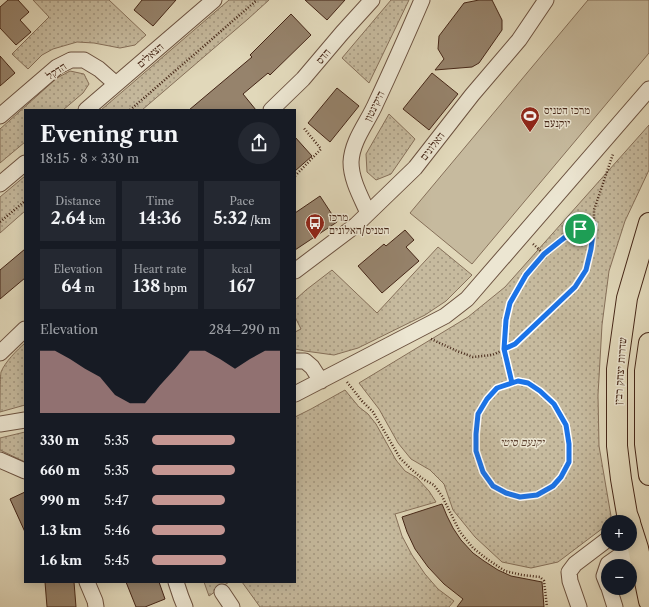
<!DOCTYPE html>
<meta charset="utf-8">
<style>
:root{--surface:#171b24;--page:#242831;--text:#f1f3f6;--muted:#9ea1a6;--accent:#c59692}
body{margin:0;font-family:"Libre Caslon Text","Frank Ruhl Libre",serif;background:var(--page);color:var(--text);height:100vh;display:flex;flex-direction:column;font-size:15px;white-space:nowrap}
*{box-sizing:border-box;margin:0}
p{font-size:13px;color:var(--muted)}
.icon{flex:none;width:22px;height:22px;fill:none;stroke:currentColor;stroke-width:2;stroke-linecap:round;stroke-linejoin:round}
.map{position:relative;flex:1;overflow:hidden}
.details{position:absolute;left:24px;top:109px;width:272px;height:474px;display:flex;flex-direction:column;background:var(--surface);border-radius:0px;box-shadow:0 2px 10px #0003}
.details>*{flex:none}
.controls{position:absolute;left:601px;top:515px;display:grid;gap:8px}
.controls a{display:grid;place-items:center;width:36px;height:36px;border-radius:50%;background:var(--surface);box-shadow:0 2px 10px #0003;font-size:20px}
.pin{position:absolute;display:grid;place-items:center;width:34px;height:34px;color:#fff;margin:-17px;border:2px solid #fff;border-radius:50%;box-shadow:0 1px 4px #0007}
.round{display:grid;place-items:center;flex:none;width:42px;height:42px;border-radius:21px;background:var(--page)}
.head{display:flex;align-items:center;justify-content:space-between;height:68px;padding:0 16px}
h1{font-size:22px;font-weight:700;line-height:30px}
.metrics{display:grid;grid-template-columns:repeat(3,1fr);gap:6px;height:68px;padding:4px 16px}
.metrics div{display:grid;align-content:center;border-radius:0px;background:var(--page);text-align:center}
.metrics b{font-size:17px;font-weight:700}
.metrics small{font-size:11px;font-weight:400}
.metrics p{font-size:11px}
.chart{height:112px;padding:8px 16px}
.chart p{display:flex;justify-content:space-between}
.chart svg{width:100%;height:72px;margin-top:4px;fill:var(--accent);opacity:.7}
ul{padding:0 16px;list-style:none;font-size:13px}
li{display:grid;grid-template-columns:64px 48px 1fr;align-items:center;height:30px}
li i{height:10px;border-radius:5px;background:var(--accent)}
.map>svg:first-child{display:block}
</style>
<div class="map">
<svg width="649" height="607" viewBox="0 0 649 607">
<defs>
<pattern id="park-dots" width="8" height="8" patternUnits="userSpaceOnUse"><rect width="8" height="8" fill="#c6ba9e"/><path d="M2 2h.1M6 6h.1" fill="none" stroke="#a39780" stroke-width="1.8" stroke-linecap="round"/></pattern>
</defs>
<rect width="100%" height="100%" fill="#e1d8ba"/>
<filter id="stains"><feTurbulence type="fractalNoise" baseFrequency=".005" numOctaves="4"/><feColorMatrix values="0 0 0 0 .2 0 0 0 0 .09 0 0 0 0 .02 0 0 0 .5 -.17"/></filter>
<radialGradient id="worn" r=".72"><stop offset=".6" stop-color="#630" stop-opacity="0"/><stop offset="1" stop-color="#630" stop-opacity=".3"/></radialGradient>
<!-- green -->
<path fill="#c6ba9e" stroke="#86705a" d="M588,0H649V53L472,264L410,213Z"/>
<!-- park -->
<path fill="url(#park-dots)" stroke="#86705a" d="M33,0H109L146,35L135,45L120,48L94,43L77,42L53,49L42,55L28,69L12,54L49,17Z
M229,0H269L248,19L142,110H101Z
M391,0H409L369,83L342,58Z
M70,71L84,74L89,84L83,93L63,110H25V142L0,163V129L57,78Z
M389,114L415,139L391,174L376,180L367,172L366,154Z
M649,125V170L625,221L609,271L602,325L598,395L599,446L611,516L603,528L558,562L531,568L502,562L475,537L453,510L444,484L430,470L411,459L398,443L379,409L359,383L468,317L505,287Z
M25,176V211L0,233V197Z
M438,247L472,275L446,301L425,315L358,348L334,355L305,351L295,349V332L301,329L295,317V300L306,290L332,270L377,313Z
M25,343V405L0,412C0,404 0,377 1,372C5,362 17,350 25,343Z
M345,390L359,407L368,414L376,424L396,460L405,471L417,478L429,491L436,502L395,514L402,536L412,555L425,574L438,589L454,601L449,607H260L242,582H295V417L311,409Z
M25,432V462L0,450V438Z
M204,582H229L209,596Z"/>
<!-- building -->
<path fill="#96836c" stroke="#452617" d="M8,0H18L29,12L20,20L31,32L16,45L0,28V7Z
M142,0H176L153,26L134,10Z
M305,0H345L327,20Z
M479,0H492L502,20V30L479,63L472,67L435,70L444,59L438,49L439,36L464,3Z
M291,14L311,35L270,75L268,73L243,94L256,110H189L252,57L250,55Z
M0,56L15,73L0,86Z
M432,73L458,94L429,130L403,109Z
M337,88L359,106L330,142L308,123Z
M295,137L312,156L295,171Z
M320,196L337,222L295,250V213Z
M405,230L414,240L406,247L419,261L382,293L358,266L384,244L386,246Z
M25,249V278L0,299V270Z
M25,492V532L10,499Z
M442,504L447,516L453,528L461,540L473,553L484,561L498,570L511,576L542,582L544,607H457L463,599L444,584L428,567L415,549L407,532L402,517Z
M45,582H74L76,607H47Z
M126,582H159L165,599L145,607H136Z"/>
<g fill="none" stroke-linecap="round" stroke-linejoin="round">
<defs>
<path id="minor" d="M86,110L214,0
M271,110L303,79L342,33L372,0
M0,116L57,67L71,60H84L99,69L116,84
M0,184L25,163
M368,213C361,197 351,180 351,162C352,140 368,122 376,103C392,69 407,35 422,0
M295,271L356,225L415,168L472,95L519,40L546,0
M0,353L25,329
M295,361H305L312,367L321,381
M295,394L445,316L467,299L649,89
M0,424L25,420
M0,460L25,471
M87,582L95,601L96,607
M176,582L181,597L185,607
M608,586L604,576L608,564L618,557L627,556L641,565
M609,588L615,607
M222,592L232,607
M579,607L570,581L569,572L575,564L608,539"/>
<path id="major" d="M649,343L645,371V444L649,475
M630,522L627,514L621,479L617,446V369L627,298L649,223
M630,523L638,548L649,601"/>
</defs>
<!-- minor casing -->
<use href="#minor" stroke="#6c5240" stroke-width="17"/>
<!-- major casing -->
<use href="#major" stroke="#452617" stroke-width="22"/>
<!-- path -->
<path stroke="#452617" stroke-width="2.5" stroke-dasharray="1 2" stroke-linecap="butt" d="M130,110L257,0
M295,176L321,149L303,127
M0,222L25,201
M533,244L544,254
M431,339L457,351L473,357L492,355L515,345L575,287L586,270L591,249L594,231V210L613,154
M518,381L528,383L540,391L554,404L566,425L569,444V462L561,477L553,486L537,495L520,497L506,493L493,486L483,472L476,451V434L478,414L487,399L497,388Z
M347,382L362,401L373,412L400,458L411,469L423,479L434,485L442,496L460,532L473,548L487,559L505,571L522,575L540,577L544,581L547,607
M512,383C510,372 506,361 504,350C503,343 505,327 506,320C512,283 546,245 579,229C583,227 589,226 594,225"/>
<!-- minor -->
<use href="#minor" stroke="#ece6d2" stroke-width="15"/>
<!-- major -->
<use href="#major" stroke="#e1d8ba" stroke-width="20"/>
</g>
<g fill="none" stroke-linecap="round" stroke-linejoin="round">
<defs>
<path id="route" d="M580,229L564,238L544,254L526,275L510,303L506,320L504,349L512,383L497,388L487,399L478,414L476,434V451L483,472L493,486L506,493L520,497L537,495L553,486L561,477L569,462V444L566,425L554,404L540,391L528,383L518,381L512,383L504,349L515,344L575,287L586,270L591,249L594,225L580,229"/>
</defs>
<!-- route casing -->
<use href="#route" stroke="#fff" stroke-width="8"/>
<!-- route -->
<use href="#route" stroke="#1a73e8" stroke-width="5"/>
</g>
<!-- icons -->
<defs>
<symbol id="stadium-pin" viewBox="-11 -11 22 30"><path d="M0 17L-7.5 6A9.5 9.5 0 1 1 7.5 6Z" fill="#8f2418" stroke="#ece6d2"/><path d="M0-5a6.5 5 0 1 0 0 10a6.5 5 0 1 0 0-10ZM-3.5-1.8h7v3.6h-7Z" fill="#fff"/></symbol>
<symbol id="bus-pin" viewBox="-11 -11 22 30"><path d="M0 17L-7.5 6A9.5 9.5 0 1 1 7.5 6Z" fill="#8f2418" stroke="#ece6d2"/><path d="M-5-6H5V4H4V6H2V4H-2V6H-4V4H-5ZM-3.5-4V0h7V-4ZM-3.5 1.2v1.5H-2V1.2ZM2 1.2v1.5H3.5V1.2Z" fill="#fff"/></symbol>
</defs>
<g fill-rule="evenodd">
<use href="#stadium-pin" x="519" y="105" width="22" height="30"/>
<use href="#bus-pin" x="304" y="212" width="22" height="30"/>
</g>
<g text-anchor="middle" stroke-width="3" stroke-linejoin="round" paint-order="stroke">
<!-- street labels -->
<g font-size="11" fill="#452617" stroke="#ece6d2">
<text transform="translate(150 55) rotate(-41)" y="4">הצאלים</text>
<text transform="translate(323 56) rotate(-50)" y="4">הדס</text>
<text transform="translate(56 71) rotate(-34)" y="4">הדקל</text>
<text transform="translate(374 106) rotate(-64)" y="4">היקינטון</text>
<text transform="translate(432 146) rotate(-52)" y="4">האלונים</text>
<text transform="translate(620 371) rotate(-86)" y="4">שדרות יצחק רבין</text>
</g>
<!-- poi labels -->
<g font-size="11" fill="#452617" stroke="#ece6d2" text-anchor="start">
<text x="544" y="114">מרכז הטניס<tspan x="544" dy="13">יוקנעם</tspan></text>
<text x="329" y="221">מרכז<tspan x="329" dy="13">הטניס/האלונים</tspan></text>
</g>
<!-- park labels -->
<g font-size="11" font-style="italic" fill="#5f4432" stroke="#ece6d2">
<text x="522" y="446">יקנעם סיטי</text>
</g>
</g>
<rect width="100%" height="100%" filter="url(#stains)"/>
<rect width="100%" height="100%" fill="url(#worn)"/>
</svg>
<div class="controls">
<a>+</a>
<a>−</a>
</div>
<div class="pin" style="left:580px;top:229px;background:#1e9e55"><svg class="icon" aria-label="arrive" viewBox="0 0 24 24"><path d="M6 21V4h12l-3 4 3 4H6"/></svg></div>
<section class="details">
<div class="head"><div><h1>Evening run</h1><p>18:15 · 8 × 330 m</p></div><a class="round"><svg class="icon" aria-label="share" viewBox="0 0 24 24"><path d="M12 15V3M7 8l5-5 5 5M5 13v7h14v-7"/></svg></a></div>
<div class="metrics">
<div><p>Distance</p><b>2.64<small> km</small></b></div>
<div><p>Time</p><b>14:36</b></div>
<div><p>Pace</p><b>5:32<small> /km</small></b></div>
</div>
<div class="metrics">
<div><p>Elevation</p><b>64<small> m</small></b></div>
<div><p>Heart rate</p><b>138<small> bpm</small></b></div>
<div><p>kcal</p><b>167</b></div>
</div>
<div class="chart"><p><span>Elevation</span>284–290 m</p>
<svg viewBox="0 0 160 44" preserveAspectRatio="none"><path d="M0 44V6L10 6L20 11L30 17L40 22L50 33L60 38L70 38L80 27L90 17L100 6L110 6L120 11L130 17L140 11L150 6L160 6V44z"/></svg>
</div>
<ul>
<li><b>330 m</b>5:35<i style="width:65%"></i></li>
<li><b>660 m</b>5:35<i style="width:65%"></i></li>
<li><b>990 m</b>5:47<i style="width:57%"></i></li>
<li><b>1.3 km</b>5:46<i style="width:57%"></i></li>
<li><b>1.6 km</b>5:45<i style="width:58%"></i></li>
</ul>
</section>
</div>
